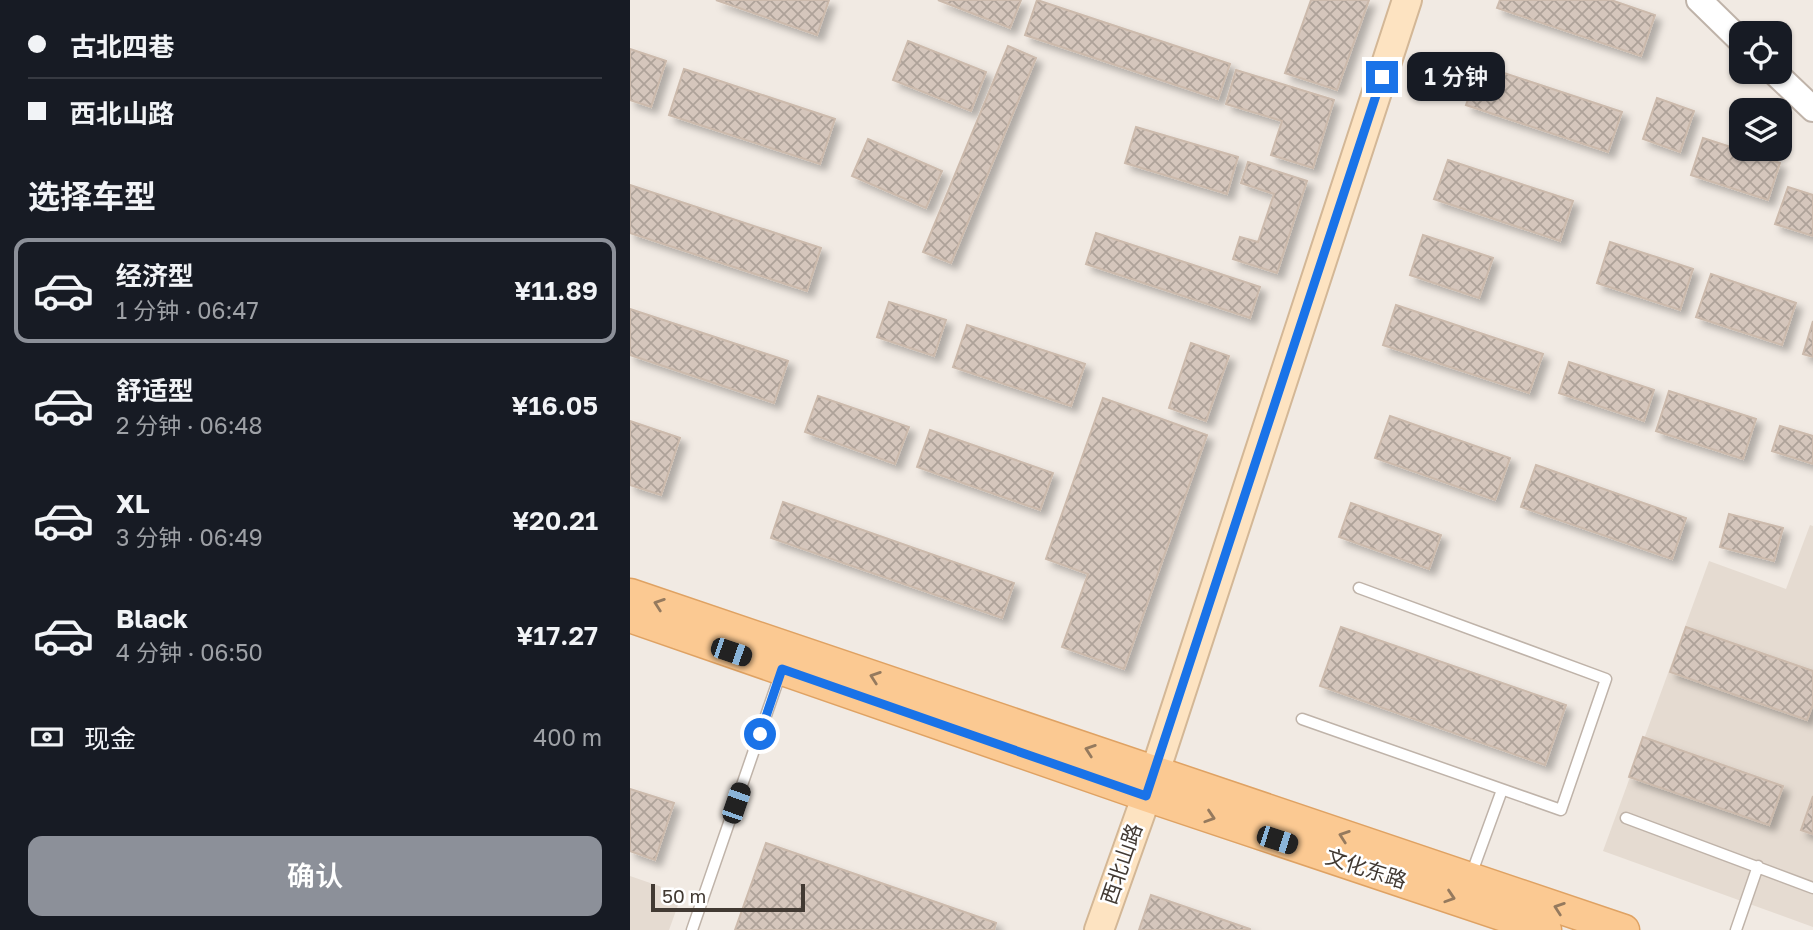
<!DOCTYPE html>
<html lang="zh">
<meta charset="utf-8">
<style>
body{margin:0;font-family:"Golos Text","Noto Sans SC",sans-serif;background:#242831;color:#f1f3f6;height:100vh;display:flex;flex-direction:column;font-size:26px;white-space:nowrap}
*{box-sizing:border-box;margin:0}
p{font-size:23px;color:#9ea1a6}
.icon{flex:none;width:38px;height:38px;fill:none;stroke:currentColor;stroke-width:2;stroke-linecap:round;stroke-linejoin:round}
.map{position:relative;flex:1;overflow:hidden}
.sheet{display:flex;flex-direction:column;background:#171b24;width:630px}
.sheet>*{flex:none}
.banner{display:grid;align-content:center;height:154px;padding:0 28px;background:#171b24}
.tools{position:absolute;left:1099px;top:21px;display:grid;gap:14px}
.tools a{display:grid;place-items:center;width:63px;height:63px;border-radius:14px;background:#171b24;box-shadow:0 2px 5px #0004;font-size:35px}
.scale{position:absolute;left:21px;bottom:18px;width:154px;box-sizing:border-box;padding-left:7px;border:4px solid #423a33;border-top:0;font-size:19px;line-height:24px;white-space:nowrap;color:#423a33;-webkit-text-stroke:5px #fff;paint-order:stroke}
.end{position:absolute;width:32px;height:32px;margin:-16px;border:9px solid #1a73e8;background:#fff;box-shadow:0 0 0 4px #fff}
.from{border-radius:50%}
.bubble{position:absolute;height:49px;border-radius:14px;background:#171b24;box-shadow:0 2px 5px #0004;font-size:23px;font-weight:600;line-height:49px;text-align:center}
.car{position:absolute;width:21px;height:42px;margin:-21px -10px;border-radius:9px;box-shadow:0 0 5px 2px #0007;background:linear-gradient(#222 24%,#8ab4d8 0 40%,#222 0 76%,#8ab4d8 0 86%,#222 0)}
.banner b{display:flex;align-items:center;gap:24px;height:66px;font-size:26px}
.banner b+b{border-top:2px solid #363941}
.banner i{width:18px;height:18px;background:#f1f3f6}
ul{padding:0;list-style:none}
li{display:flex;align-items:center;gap:21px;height:105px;margin:0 14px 10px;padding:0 14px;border:4px solid transparent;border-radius:14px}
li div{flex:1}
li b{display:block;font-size:26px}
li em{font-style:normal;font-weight:600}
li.current{border-color:#8c9099}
li>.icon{width:63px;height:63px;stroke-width:1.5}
h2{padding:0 28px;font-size:32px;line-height:84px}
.pay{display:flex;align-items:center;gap:18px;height:77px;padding:0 28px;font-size:26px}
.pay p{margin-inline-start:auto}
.primary-button{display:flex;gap:14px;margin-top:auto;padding:14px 28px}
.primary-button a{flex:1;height:80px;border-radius:14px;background:#8c9099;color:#fff;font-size:28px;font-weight:600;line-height:80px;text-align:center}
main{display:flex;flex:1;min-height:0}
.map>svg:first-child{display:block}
.residential{fill:#e5dbd1}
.building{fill:url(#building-cross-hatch);stroke:#ccbaac;stroke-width:2;filter:url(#shadow)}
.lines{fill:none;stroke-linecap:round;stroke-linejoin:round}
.service-casing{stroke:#bfb3a9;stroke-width:13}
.tertiary-casing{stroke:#bfb3a9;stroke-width:28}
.secondary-casing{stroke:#d3b796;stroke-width:32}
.primary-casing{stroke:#dfa263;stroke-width:33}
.service{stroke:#fff;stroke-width:10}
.tertiary{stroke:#fff;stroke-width:24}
.secondary{stroke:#fde3c1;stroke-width:28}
.primary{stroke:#fbc992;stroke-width:30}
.oneway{stroke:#957a5e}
.route{stroke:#1a73e8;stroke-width:9}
.labels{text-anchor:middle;stroke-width:5;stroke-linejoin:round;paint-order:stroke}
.street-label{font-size:21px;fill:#423a33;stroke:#fff}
</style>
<main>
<section class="sheet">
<div class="banner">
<b><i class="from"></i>古北四巷</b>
<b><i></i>西北山路</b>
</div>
<h2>选择车型</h2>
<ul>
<li class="current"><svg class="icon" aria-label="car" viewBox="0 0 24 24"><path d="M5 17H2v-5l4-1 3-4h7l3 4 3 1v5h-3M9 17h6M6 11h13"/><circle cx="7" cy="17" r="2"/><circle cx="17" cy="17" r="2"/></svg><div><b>经济型</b><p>1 分钟 · 06:47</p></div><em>¥11.89</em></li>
<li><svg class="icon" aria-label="car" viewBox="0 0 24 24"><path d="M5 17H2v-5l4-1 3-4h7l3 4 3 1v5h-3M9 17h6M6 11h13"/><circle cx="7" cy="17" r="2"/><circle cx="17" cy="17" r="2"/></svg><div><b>舒适型</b><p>2 分钟 · 06:48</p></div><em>¥16.05</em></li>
<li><svg class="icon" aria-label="car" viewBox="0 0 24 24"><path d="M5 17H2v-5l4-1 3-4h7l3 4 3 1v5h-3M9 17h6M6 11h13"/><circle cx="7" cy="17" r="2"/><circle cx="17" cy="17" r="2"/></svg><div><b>XL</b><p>3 分钟 · 06:49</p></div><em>¥20.21</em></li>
<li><svg class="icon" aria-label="car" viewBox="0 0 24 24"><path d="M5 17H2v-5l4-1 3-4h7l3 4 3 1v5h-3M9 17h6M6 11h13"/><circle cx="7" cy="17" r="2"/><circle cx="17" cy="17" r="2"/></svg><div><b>Black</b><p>4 分钟 · 06:50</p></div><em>¥17.27</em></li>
</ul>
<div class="pay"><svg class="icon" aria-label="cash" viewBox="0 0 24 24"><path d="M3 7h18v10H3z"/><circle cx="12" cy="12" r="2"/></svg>现金<p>400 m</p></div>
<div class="primary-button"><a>确认</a></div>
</section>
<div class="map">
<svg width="1183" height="930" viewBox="0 0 1183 930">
<defs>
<pattern id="building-cross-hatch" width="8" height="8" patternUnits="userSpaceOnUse" patternTransform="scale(1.75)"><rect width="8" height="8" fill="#d5c6bc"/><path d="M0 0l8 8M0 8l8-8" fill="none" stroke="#aea299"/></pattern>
<filter id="shadow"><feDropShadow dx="6" dy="6" stdDeviation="3.5" flood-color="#0004"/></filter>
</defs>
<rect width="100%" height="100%" fill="#f1eae3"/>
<path class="residential" d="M1180,525l3,1v401l-210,-76 106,-290 77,28z
M0,876l52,18 -13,36h-39z"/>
<path class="building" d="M86,0h113l-12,35z
M308,0h83l-11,28z
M407,0l193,64 -12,35 -193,-64z
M681,0h58l-32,90 -52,-17z
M870,0h111l44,15 -14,41 -144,-48z
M278,41l78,31 -15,39 -78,-31z
M378,46l28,12 -85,205 -28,-11z
M0,49l36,12 -15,46 -21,-7z
M850,65l142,47 -14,40 -142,-47z
M54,69l151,50 -15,45 -151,-49z
M606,70l98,30 -21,68 -42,-13 11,-34 -56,-17z
M1027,98l37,13 -14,41 -37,-13z
M506,127l102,30 -11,37 -102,-31z
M1073,138l77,25 -12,37 -77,-25z
M238,139l74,32 -16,37 -74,-32z
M818,160l125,41 -13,40 -126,-42z
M618,162l59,19 -30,92 -44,-14 7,-22 18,5 16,-48 -33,-11z
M0,185l191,63 -14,43 -177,-58z
M1158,187l25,8v41l-38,-12z
M466,233l164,54 -10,31 -164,-54z
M793,235l70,23 -14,40 -69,-23z
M980,242l83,27 -13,41 -83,-27z
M1081,274l85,29 -14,42 -86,-28z
M259,302l57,18 -12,36 -57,-19z
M766,305l147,49 -14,39 -146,-48z
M0,309l158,52 -14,42 -144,-48z
M1183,321v36l-10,-3z
M337,325l118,39 -14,42 -118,-39z
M561,343l38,13 -23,65 -37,-13z
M939,362l85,28 -10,31 -85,-28z
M1039,391l87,28 -13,40 -87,-28z
M188,396l91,31 -14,37 -90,-32z
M473,398l104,37 -83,234 -62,-22 26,-73 -42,-15z
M760,416l120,42 -15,42 -120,-42z
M0,421l50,17 -19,57 -31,-10z
M1150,426l33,10v28l-41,-13z
M300,430l123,43 -13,37 -123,-43z
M906,465l150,53 -14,41 -151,-52z
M153,502l231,81 -12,35 -231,-80z
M721,503l90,32 -12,34 -90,-32z
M1099,514l54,14 -9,33 -54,-14z
M711,627l225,78 -21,60 -225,-79z
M1056,627l127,44v33l-6,16 -137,-48z
M1013,737l140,49 -14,39 -140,-48z
M0,789l44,14 -19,57 -25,-9z
M1183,796v38l-12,-4z
M136,843l230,80 -2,7h-259z
M521,895l99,34v1h-111z"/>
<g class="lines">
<defs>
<path id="service" d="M672,719l259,91 45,-131 -247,-91
M996,818l187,70
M841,875l31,-85
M62,930l89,-258
M1106,930l22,-64"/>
<path id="tertiary" d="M1069,0l42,41
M1144,72l39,37"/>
<path id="secondary" d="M469,930l56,-158 252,-772"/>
<path id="primary" d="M0,594l994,336
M0,617l516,179 400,134"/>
</defs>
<use href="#service" class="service-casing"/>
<use href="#tertiary" class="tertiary-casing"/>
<use href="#secondary" class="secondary-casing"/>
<use href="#primary" class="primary-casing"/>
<use href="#service" class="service"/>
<use href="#tertiary" class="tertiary"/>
<use href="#secondary" class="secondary"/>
<use href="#primary" class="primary"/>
</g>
<defs><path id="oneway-chevron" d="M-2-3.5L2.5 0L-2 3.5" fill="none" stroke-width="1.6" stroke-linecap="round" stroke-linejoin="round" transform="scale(1.75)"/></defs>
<g class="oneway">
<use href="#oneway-chevron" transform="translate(29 604) rotate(-161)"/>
<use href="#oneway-chevron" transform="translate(245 677) rotate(-161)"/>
<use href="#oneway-chevron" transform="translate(460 750) rotate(-161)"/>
<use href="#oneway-chevron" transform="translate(580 817) rotate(18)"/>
<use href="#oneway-chevron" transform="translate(714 836) rotate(-161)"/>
<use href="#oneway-chevron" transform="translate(820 897) rotate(18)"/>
<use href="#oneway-chevron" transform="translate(929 908) rotate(-161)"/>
</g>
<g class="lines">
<path class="route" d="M130,734l22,-65 364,127 236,-719"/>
</g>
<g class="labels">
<g class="street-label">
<text transform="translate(492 864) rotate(-71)" y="7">西北山路</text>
<text transform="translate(736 869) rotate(18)" y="7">文化东路</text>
</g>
</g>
</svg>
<div class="tools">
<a><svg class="icon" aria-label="locate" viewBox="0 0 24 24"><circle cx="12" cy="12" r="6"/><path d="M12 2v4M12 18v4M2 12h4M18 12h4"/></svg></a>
<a><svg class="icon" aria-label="layers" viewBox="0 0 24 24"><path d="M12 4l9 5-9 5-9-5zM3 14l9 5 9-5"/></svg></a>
</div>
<div class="scale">50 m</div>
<i class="end from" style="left:130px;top:734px"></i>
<i class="end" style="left:752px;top:77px"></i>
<div class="bubble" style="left:777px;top:52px;width:98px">1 分钟</div>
<i class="car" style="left:101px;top:652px;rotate:109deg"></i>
<i class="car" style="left:106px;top:803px;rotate:19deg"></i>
<i class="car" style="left:647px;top:840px;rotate:108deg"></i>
</div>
</main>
